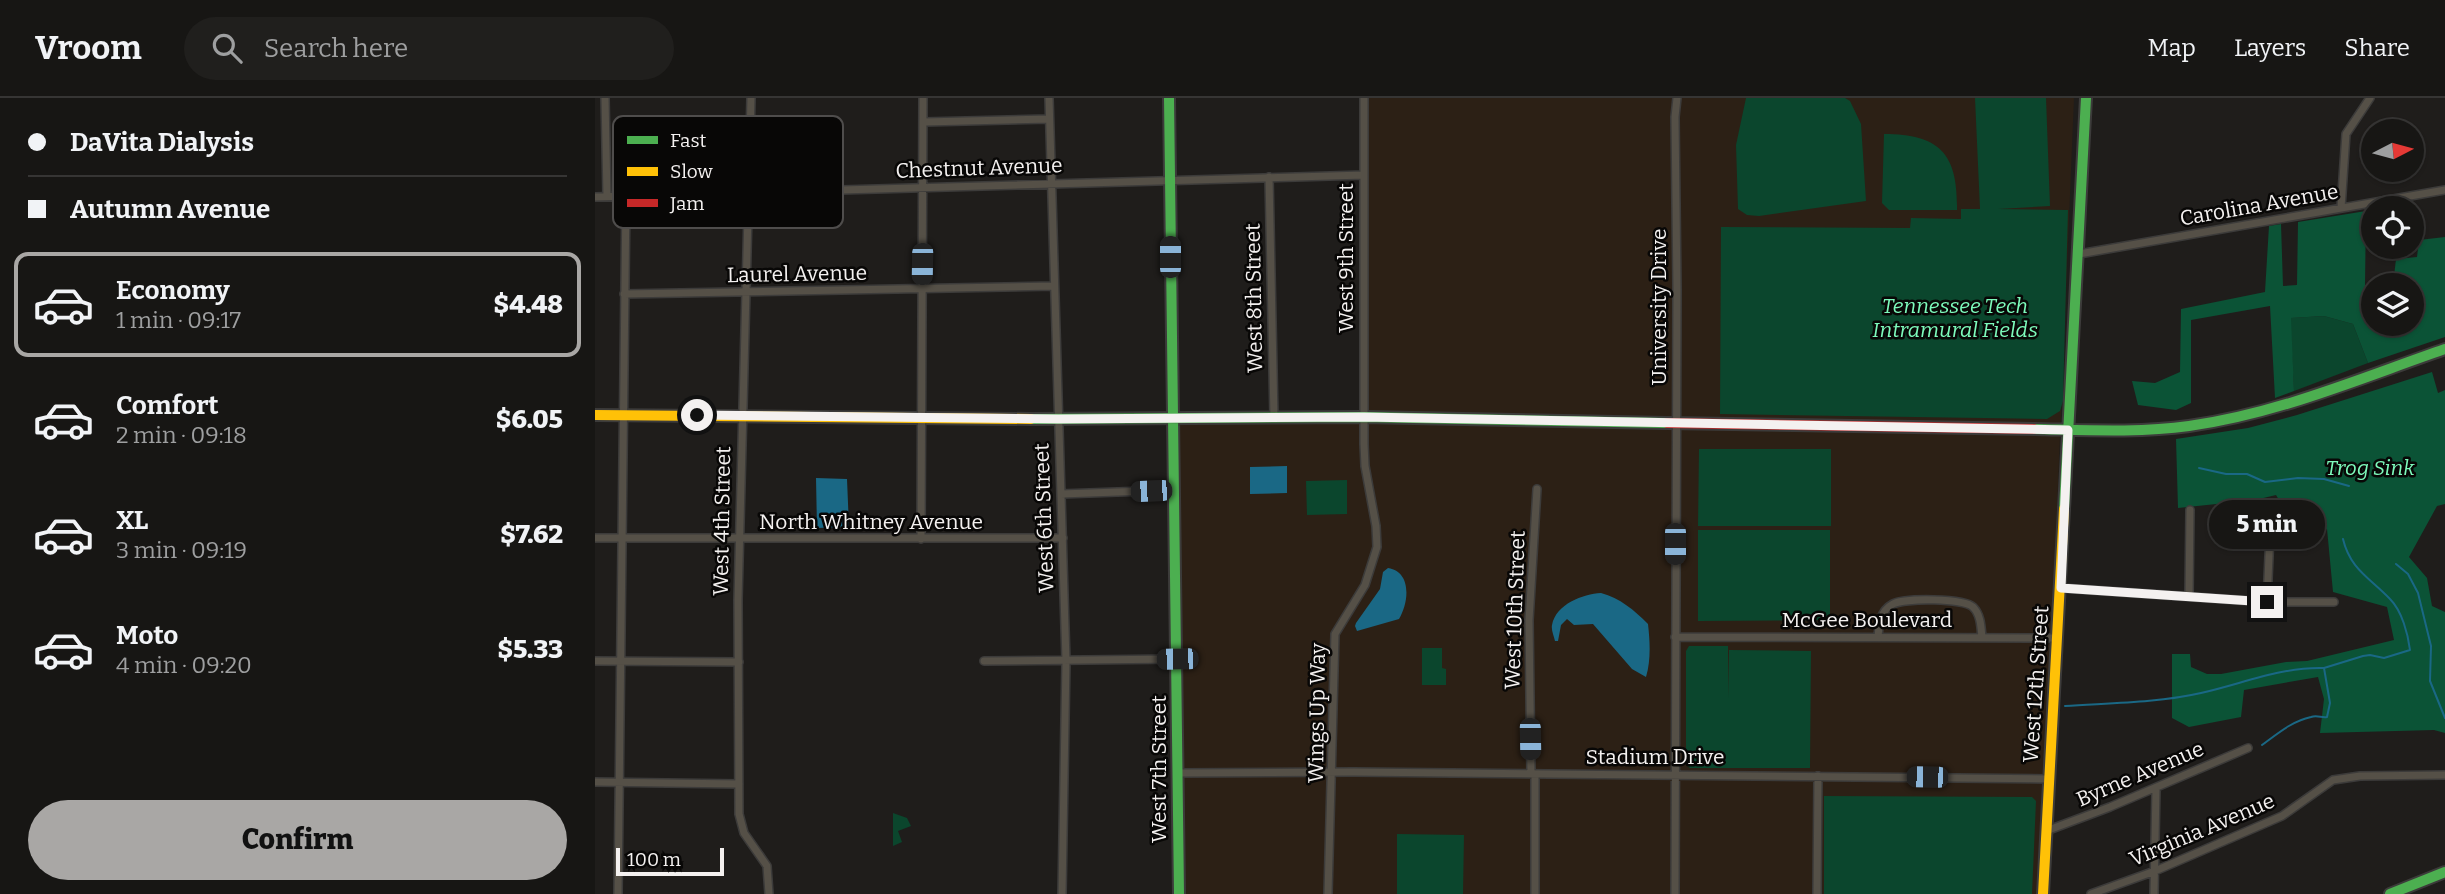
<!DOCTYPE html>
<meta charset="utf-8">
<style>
body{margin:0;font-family:Bitter,serif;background:#201f1d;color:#f1f3f6;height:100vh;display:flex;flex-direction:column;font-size:26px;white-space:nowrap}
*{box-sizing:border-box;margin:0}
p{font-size:23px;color:#9e9fa0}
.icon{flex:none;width:38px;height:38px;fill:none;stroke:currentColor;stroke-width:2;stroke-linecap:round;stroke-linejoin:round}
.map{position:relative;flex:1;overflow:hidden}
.details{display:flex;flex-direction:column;background:#171614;width:595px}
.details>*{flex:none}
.guide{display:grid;align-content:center;height:154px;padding:0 28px;background:#171614}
.needle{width:46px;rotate:84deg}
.fabs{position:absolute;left:1766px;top:21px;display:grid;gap:14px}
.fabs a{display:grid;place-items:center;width:63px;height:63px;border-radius:50%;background:#171614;box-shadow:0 2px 5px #0004,0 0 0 2px #363534;font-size:35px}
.scale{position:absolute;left:21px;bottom:18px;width:108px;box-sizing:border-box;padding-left:7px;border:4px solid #f4f1f0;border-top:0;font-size:19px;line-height:24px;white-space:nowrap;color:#f4f1f0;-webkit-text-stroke:5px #080706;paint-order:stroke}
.end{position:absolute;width:32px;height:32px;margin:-16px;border:9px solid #f4f1f0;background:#111;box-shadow:0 0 0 4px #111}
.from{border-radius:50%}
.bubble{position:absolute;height:49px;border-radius:24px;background:#171614;box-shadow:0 2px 5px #0004,0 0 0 2px #363534;font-size:23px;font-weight:800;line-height:49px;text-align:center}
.car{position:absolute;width:21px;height:42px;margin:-21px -10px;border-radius:9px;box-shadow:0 0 5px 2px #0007;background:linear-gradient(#222 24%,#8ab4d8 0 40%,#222 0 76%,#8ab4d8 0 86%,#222 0)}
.guide b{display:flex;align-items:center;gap:24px;height:66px;font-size:26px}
.guide b+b{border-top:2px solid #363534}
.guide i{width:18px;height:18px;background:#f1f3f6}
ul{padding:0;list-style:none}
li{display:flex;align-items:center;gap:21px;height:105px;margin:0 14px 10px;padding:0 14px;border:4px solid transparent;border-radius:14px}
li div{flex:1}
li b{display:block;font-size:26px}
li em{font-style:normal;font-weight:800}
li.current{border-color:#a9a7a5}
li>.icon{width:63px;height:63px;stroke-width:1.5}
.button{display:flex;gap:14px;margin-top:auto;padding:14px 28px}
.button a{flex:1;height:80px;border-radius:42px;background:#a9a7a5;color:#111;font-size:28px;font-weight:800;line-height:80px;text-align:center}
header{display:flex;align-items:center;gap:42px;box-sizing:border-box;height:98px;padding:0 35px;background:#171614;border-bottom:2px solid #363534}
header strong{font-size:33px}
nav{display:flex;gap:38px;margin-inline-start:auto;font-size:24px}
.search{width:490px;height:63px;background:#201f1d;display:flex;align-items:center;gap:18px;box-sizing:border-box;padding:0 24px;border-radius:38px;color:#9e9fa0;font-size:26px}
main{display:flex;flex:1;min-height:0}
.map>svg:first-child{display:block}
.education{fill:#2c2015}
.green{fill:#0b462d}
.forest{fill:#0b5336}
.water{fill:#1a6885}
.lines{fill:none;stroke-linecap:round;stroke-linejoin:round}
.stream{stroke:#1a6885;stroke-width:2}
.street-casing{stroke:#3c3b3a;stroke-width:10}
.fast-casing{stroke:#3c3b3a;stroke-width:14}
.slow-casing{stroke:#3c3b3a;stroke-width:14}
.jam-casing{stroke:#3c3b3a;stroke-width:14}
.street{stroke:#555047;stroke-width:7}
.fast{stroke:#4caf50;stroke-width:10}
.slow{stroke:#ffc107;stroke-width:10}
.jam{stroke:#c62828;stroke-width:10}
.route{stroke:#f4f1f0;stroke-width:9}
.labels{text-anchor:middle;stroke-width:5;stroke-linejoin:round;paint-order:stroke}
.street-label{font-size:21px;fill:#f4f1f0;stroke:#080706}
.park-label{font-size:21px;font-style:italic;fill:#7dfbbc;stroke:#080706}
.key{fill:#080706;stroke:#4f4d4c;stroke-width:2}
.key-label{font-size:19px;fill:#f4f1f0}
</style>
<header>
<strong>Vroom</strong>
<div class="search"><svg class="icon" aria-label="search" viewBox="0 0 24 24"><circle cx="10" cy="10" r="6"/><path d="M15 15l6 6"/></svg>Search here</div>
<nav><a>Map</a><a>Layers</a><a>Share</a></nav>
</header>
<main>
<section class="details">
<div class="guide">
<b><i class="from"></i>DaVita Dialysis</b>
<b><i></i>Autumn Avenue</b>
</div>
<ul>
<li class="current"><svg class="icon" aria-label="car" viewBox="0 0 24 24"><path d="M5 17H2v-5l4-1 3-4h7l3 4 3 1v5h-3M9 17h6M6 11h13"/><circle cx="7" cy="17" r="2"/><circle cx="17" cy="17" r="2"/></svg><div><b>Economy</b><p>1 min · 09:17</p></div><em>$4.48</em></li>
<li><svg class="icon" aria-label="car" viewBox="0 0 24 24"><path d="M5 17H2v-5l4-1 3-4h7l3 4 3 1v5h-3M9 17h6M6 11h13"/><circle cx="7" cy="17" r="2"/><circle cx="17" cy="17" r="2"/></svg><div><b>Comfort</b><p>2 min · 09:18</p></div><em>$6.05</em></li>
<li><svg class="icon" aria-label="car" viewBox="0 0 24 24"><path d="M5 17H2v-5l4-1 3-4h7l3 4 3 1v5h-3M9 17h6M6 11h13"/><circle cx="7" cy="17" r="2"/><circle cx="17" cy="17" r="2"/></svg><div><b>XL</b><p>3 min · 09:19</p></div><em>$7.62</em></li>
<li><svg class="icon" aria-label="car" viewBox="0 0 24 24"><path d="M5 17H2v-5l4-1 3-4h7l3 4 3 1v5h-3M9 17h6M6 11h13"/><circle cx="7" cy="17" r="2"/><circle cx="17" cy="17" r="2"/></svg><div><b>Moto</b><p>4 min · 09:20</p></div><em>$5.33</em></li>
</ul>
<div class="button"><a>Confirm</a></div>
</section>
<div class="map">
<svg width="1850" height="796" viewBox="0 0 1850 796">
<rect width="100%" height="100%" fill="#1f1d1b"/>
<path class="education" d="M773,0h706l-22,531 -16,265h-851l-7,-470 190,-1z"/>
<path class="green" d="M1151,0h99l5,3 11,23 5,77 -107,15 -12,-1 -9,-6 -2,-64z
M1380,0h71l4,108 -52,3 70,1 -5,191 -3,10 -13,8 -327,-5 1,-187 189,1 1,-10 50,1v-10h19z
M1289,36c57,0 74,21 73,76h-68l-7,-7z
M1729,218l29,8 15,39 -74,28 -4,-73z
M1104,351h132v77h-133z
M752,382v34l-40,1 -1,-34z
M1103,432h132v90l-132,1z
M1094,548h39v52l1,-48 82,1 -1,117h-120l-4,-3v-114z
M827,550h20v20l4,1v16h-24z
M1229,698l208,1 4,4 -4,93h-208z
M298,715l14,5 4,8 -13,5 4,11 -9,4z
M802,736l67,1 -1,59h-66z"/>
<path class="forest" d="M1771,113l-1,75 8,1v37h38v-39h-18l3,-26 21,-2 2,-17 26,-3v100l-77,26 -15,-39 -29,-8 -33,2 3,73 -19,7 -5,-92 -79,14v83l-15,7 -38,-5 -6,-24 23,2 25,-11 1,-63 84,-17 4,-66 12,-2 2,62 14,-1 1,-63z
M1837,274l6,21 7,-3v114l-8,2 -28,51 18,21 5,28 13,6v121l-11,-3 -114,3 4,-34 -6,-22 -74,13 -3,27 -52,10 -17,-9v-64h18l1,13 16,7h14l65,-12 21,-1 87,-21 -7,-33 -54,-15 -6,-63 -29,2 -22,-36 -21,5 -77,8 -2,-69 72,-11 49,-13z"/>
<path class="water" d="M692,368v27l-37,1v-27z
M221,380l31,1 2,48 -32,1z
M793,470c24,4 21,34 11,51l-42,12 -2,-5 1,-3 24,-34 3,-17z
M1006,495c19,5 33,17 47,31 2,18 3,36 -2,53l-14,-8 -39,-45 -19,1 -7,-6 -6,6 -3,16h-3c-1,-5 -4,-11 -3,-16 4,-21 31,-31 49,-32z"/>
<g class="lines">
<path class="stream" d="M1604,370l27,6h21l18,8 33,-4 26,1 25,7
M1801,466l12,10 10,19 13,53 -1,35 15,37
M1470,608c45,-3 92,-3 136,-13 41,-9 79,-26 122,-25
M1667,647c15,-11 30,-24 49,-28 6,-2 11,1 16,0l3,-14 -6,-35 39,-12 7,-1 14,3 26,-8c-2,-16 -8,-39 -20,-51 -20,-21 -40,-30 -47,-60"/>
<defs>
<path id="street" d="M10,0l2,98
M156,0l-13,502 1,214 5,19 23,33 2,28
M454,0l17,563 -4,233
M329,24l125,-3
M674,79l5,241
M0,99l769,-22
M1746,110l5,-74 24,-36
M1484,156l366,-64
M29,196l430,-8
M466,396l113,-4
M0,440h468
M326,441l2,-441
M1466,490l206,14h67
M1594,498l1,-86
M1672,504l4,-92
M1080,539l383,1
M1283,539c1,-13 2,-26 15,-33 11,-6 71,-6 80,3 8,8 8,20 9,31
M0,563l144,1
M389,563l193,-2
M583,675l176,-1 695,7
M936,676l-2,-154 8,-131
M940,680v116
M0,684l144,2
M1451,733l64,-24 138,-59
M23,796l8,-698
M733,796l7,-260 30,-49 12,-38 -1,-21 -11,-60 -1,-22v-346
M1080,796l2,-605 -2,-172 2,-19
M1222,796l1,-118
M1496,796l64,-23 127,-55 51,-36 27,-4 85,-1
M1559,796l2,-106"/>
<path id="fast" d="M574,0l10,796
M436,321l333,-2 303,6
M1439,331c51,1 104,4 155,-3 88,-12 172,-48 256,-77
M1469,411l22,-411
M1795,796l55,-22"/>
<path id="slow" d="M0,317l436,4
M1448,796l21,-385"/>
<path id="jam" d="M1072,325l367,6"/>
</defs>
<use href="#street" class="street-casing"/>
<use href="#fast" class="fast-casing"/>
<use href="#slow" class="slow-casing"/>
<use href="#jam" class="jam-casing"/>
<use href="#street" class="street"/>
<use href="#fast" class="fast"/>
<use href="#slow" class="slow"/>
<use href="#jam" class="jam"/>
</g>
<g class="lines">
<path class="route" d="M102,317l361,4 306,-2 704,13 -7,158 206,14"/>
</g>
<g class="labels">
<g class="street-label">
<text transform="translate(384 70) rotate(-2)" y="7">Chestnut Avenue</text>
<text transform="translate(1664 107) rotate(-10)" y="7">Carolina Avenue</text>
<text transform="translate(751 160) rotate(-90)" y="7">West 9th Street</text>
<text transform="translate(202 176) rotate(-1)" y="7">Laurel Avenue</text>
<text transform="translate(659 200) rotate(-91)" y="7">West 8th Street</text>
<text transform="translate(1064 209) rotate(-90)" y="7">University Drive</text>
<text transform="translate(449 420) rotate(-92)" y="7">West 6th Street</text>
<text transform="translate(127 423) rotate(-89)" y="7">West 4th Street</text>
<text x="276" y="431">North Whitney Avenue</text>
<text transform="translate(920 512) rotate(-88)" y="7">West 10th Street</text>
<text x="1272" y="529">McGee Boulevard</text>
<text transform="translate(1441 586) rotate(-86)" y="7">West 12th Street</text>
<text transform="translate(722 615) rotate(-89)" y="7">Wings Up Way</text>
<text x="1060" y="666">Stadium Drive</text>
<text transform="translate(564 671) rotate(-90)" y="7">West 7th Street</text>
<text transform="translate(1545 676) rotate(-23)" y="7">Byrne Avenue</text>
<text transform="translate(1607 732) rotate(-23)" y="7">Virginia Avenue</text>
</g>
<g class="park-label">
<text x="1360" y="215">Tennessee Tech<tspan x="1360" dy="24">Intramural Fields</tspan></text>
<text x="1775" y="377">Trog Sink</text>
</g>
</g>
<rect x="18" y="18" width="230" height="112" rx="10" class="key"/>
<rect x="32" y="38" width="31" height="8" fill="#4caf50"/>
<rect x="32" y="69" width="31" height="9" fill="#ffc107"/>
<rect x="32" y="101" width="31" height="8" fill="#c62828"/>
<g class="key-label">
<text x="75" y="49">Fast</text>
<text x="75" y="80">Slow</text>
<text x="75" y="112">Jam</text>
</g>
</svg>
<div class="fabs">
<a><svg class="needle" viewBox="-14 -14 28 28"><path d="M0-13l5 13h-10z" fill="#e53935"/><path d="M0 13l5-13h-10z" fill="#9e9fa0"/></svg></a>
<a><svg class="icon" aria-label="locate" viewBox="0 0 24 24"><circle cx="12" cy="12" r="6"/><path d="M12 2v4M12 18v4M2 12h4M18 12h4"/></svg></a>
<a><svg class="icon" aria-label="layers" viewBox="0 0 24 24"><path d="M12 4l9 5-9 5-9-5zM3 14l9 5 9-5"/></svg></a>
</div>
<div class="scale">100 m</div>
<i class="end from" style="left:102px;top:317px"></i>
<i class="end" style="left:1672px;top:504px"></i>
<div class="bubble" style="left:1614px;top:402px;width:116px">5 min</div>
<i class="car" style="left:575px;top:159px;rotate:0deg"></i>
<i class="car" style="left:327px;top:166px;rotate:181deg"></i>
<i class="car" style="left:556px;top:393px;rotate:268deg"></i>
<i class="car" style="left:1080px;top:446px;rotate:180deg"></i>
<i class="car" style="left:582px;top:561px;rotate:269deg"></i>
<i class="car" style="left:935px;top:641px;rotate:179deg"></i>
<i class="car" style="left:1332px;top:679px;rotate:271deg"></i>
</div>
</main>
